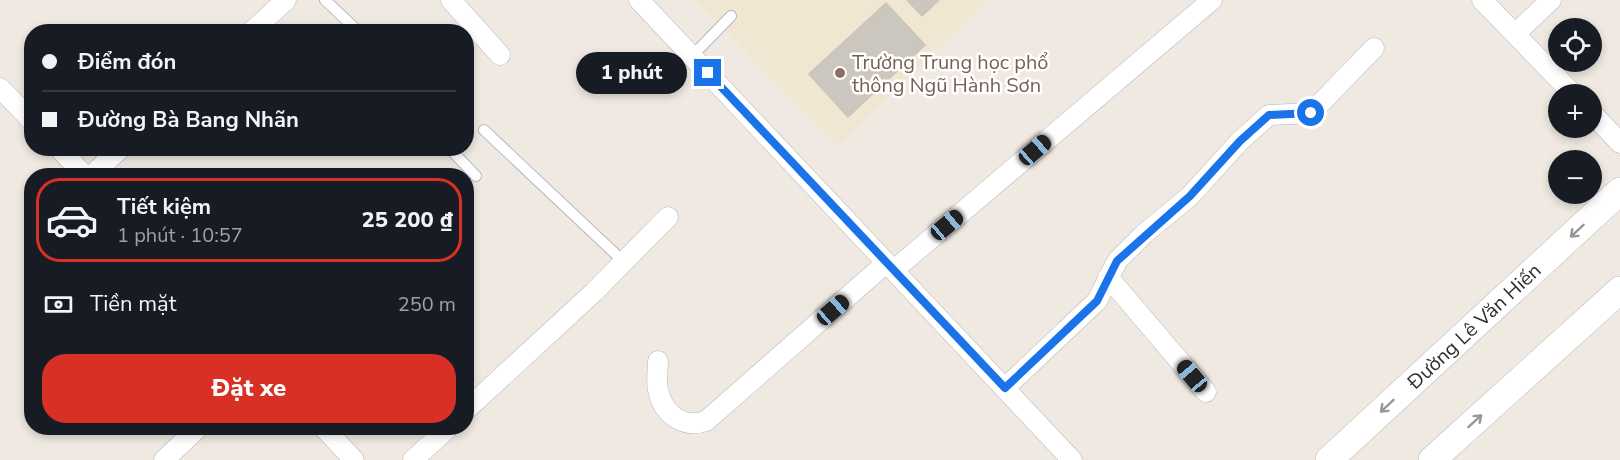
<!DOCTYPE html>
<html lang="vi">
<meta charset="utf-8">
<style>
body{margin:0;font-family:"Nunito Sans",sans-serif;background:#242831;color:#f1f3f6;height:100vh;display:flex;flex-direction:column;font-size:22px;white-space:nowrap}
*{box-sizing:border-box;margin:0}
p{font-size:20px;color:#9ea1a6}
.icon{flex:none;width:33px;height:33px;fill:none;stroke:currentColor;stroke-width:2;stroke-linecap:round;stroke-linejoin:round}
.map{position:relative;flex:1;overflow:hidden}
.side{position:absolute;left:24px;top:168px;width:450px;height:267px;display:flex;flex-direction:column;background:#171b24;border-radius:24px;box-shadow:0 3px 9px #0003}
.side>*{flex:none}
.guide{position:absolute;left:24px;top:24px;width:450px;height:132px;border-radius:24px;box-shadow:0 3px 9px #0003;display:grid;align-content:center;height:132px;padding:0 18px;background:#171b24}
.tools{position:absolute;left:1548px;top:18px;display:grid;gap:12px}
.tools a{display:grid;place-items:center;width:54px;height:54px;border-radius:50%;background:#171b24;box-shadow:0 3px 9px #0003;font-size:30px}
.end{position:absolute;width:27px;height:27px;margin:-14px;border:8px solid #1a73e8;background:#fff;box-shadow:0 0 0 3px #fff}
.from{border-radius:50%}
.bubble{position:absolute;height:42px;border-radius:21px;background:#171b24;box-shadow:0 3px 9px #0003;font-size:20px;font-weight:800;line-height:42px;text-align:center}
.car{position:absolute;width:18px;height:36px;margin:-18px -9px;border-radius:8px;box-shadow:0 0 4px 2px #0007;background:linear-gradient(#222 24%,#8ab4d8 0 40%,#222 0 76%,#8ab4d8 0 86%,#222 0)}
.guide b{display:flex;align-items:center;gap:21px;height:57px;font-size:22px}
.guide b+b{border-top:2px solid #363941}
.guide i{width:15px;height:15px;background:#f1f3f6}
ul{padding:10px 0 0;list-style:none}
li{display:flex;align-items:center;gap:18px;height:84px;margin:0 12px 9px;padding:0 6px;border:3px solid transparent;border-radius:24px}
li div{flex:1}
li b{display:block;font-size:22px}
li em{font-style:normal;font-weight:800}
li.current{border-color:#d93025}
li>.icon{width:54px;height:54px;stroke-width:1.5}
.pay{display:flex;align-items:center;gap:15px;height:66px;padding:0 18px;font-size:22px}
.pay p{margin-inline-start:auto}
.action{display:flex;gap:12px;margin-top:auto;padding:12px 18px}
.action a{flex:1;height:69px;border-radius:24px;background:#d93025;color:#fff;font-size:24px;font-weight:800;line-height:69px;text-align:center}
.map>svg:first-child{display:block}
.education{fill:#f0e6d1}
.building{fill:#cbc7bf;stroke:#cbc5ba;stroke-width:1.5}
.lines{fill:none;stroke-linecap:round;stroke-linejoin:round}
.lane-casing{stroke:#b4b7c1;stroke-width:12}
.street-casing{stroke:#b4b7c1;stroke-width:21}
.secondary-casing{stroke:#b4b7c1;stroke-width:28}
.lane{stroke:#fff;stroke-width:10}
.street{stroke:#fff;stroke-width:20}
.secondary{stroke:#fff;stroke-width:27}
.oneway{stroke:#969696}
.route{stroke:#1a73e8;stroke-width:8}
.education-dot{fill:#8d6e63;stroke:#fff;stroke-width:2}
.labels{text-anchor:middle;stroke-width:5;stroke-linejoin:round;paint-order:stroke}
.education-label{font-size:20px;fill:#785e54;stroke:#fff;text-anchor:start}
.street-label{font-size:20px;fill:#2e2e2e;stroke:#fff}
</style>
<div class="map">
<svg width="1620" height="460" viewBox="0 0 1620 460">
<rect width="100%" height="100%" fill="#efe9e1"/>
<path class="education" d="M695,0h294l-152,146z"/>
<path class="building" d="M907,0h32l-17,16z
M886,3l39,42 -77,72 -39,-43z"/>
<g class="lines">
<defs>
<path id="lane" d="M325,0l34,32
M692,56l39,-40
M484,130l140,132
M449,148l27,28"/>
<path id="street" d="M451,0l49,55
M639,0l433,460
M1482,0l91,94
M251,32l35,-32
M1515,34l36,-34
M0,88l32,33
M1592,113l28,30
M59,148l26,28
M91,176l30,-28
M894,270l318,-270
M1108,277l98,115
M658,361c0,9 -2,20 0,29 5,24 25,39 48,31l180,-158
M1005,388l92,-87 20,-40 27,-27 46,-38 50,-55 29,-26 42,-2 63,-65
M466,410l128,-118 74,-75
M324,428l30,32
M164,460l34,-32
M413,460l35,-32"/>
<path id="secondary" d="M1329,460l291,-269
M1432,460l188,-170"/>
</defs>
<use href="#lane" class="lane-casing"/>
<use href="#street" class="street-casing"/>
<use href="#secondary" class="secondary-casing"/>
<use href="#lane" class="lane"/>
<use href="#street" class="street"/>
<use href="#secondary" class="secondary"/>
</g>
<defs><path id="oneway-shaft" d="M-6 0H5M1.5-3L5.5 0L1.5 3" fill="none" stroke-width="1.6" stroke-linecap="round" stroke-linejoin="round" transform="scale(1.5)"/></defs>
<g class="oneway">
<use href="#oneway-shaft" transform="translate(1577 231) rotate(137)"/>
<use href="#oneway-shaft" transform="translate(1387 406) rotate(137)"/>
<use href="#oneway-shaft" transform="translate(1475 421) rotate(-42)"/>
</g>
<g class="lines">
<path class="route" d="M708,73l297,315 92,-87 20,-40 73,-65 50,-55 29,-26 42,-2"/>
</g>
<circle class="education-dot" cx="840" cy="73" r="6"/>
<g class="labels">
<g class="education-label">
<text x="852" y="69">Trường Trung học phổ<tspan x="852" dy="23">thông Ngũ Hành Sơn</tspan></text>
</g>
<g class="street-label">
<text transform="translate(1474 326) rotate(-43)" y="7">Đường Lê Văn Hiến</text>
</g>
</g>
</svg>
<div class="tools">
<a><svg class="icon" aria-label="locate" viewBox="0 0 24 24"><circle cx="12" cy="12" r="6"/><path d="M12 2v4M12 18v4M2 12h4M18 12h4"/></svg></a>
<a>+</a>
<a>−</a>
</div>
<i class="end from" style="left:1311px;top:113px"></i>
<i class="end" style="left:708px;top:73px"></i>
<div class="bubble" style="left:576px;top:52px;width:111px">1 phút</div>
<i class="car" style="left:1035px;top:150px;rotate:49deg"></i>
<i class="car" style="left:947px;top:225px;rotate:50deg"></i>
<i class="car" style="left:833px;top:310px;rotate:49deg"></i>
<i class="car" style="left:1192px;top:376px;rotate:320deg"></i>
<div class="guide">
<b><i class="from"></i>Điểm đón</b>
<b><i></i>Đường Bà Bang Nhãn</b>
</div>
<section class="side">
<ul>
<li class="current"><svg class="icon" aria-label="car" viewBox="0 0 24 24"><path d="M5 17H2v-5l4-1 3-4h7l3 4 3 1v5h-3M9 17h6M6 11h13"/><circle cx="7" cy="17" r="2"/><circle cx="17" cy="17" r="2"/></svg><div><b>Tiết kiệm</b><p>1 phút · 10:57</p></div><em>25 200 ₫</em></li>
</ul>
<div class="pay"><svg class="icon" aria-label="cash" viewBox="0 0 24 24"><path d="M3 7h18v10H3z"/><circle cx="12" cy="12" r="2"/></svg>Tiền mặt<p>250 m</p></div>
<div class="action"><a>Đặt xe</a></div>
</section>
</div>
